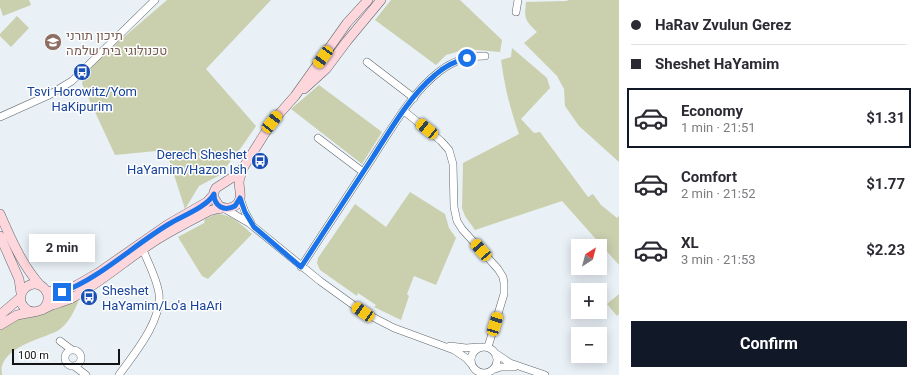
<!DOCTYPE html>
<meta charset="utf-8">
<style>
body{margin:0;font-family:Roboto,Heebo,sans-serif;background:#f2f2f3;color:#2b2b33;height:100vh;display:flex;flex-direction:column;font-size:15px;white-space:nowrap}
*{box-sizing:border-box;margin:0}
p{font-size:13px;color:#7c7c81}
.icon{flex:none;width:22px;height:22px;fill:none;stroke:currentColor;stroke-width:2;stroke-linecap:round;stroke-linejoin:round}
.map{position:relative;flex:1;overflow:hidden}
.sheet{display:flex;flex-direction:column;background:#fff;width:300px}
.sheet>*{flex:none}
.banner{display:grid;align-content:center;height:88px;padding:0 12px;background:#fff}
.needle{width:26px;rotate:36deg}
.buttons{position:absolute;left:571px;top:239px;display:grid;gap:8px}
.buttons a{display:grid;place-items:center;width:36px;height:36px;border-radius:0px;background:#fff;box-shadow:0 2px 10px #0003;font-size:20px}
.scale{position:absolute;left:12px;bottom:10px;width:108px;box-sizing:border-box;padding-left:4px;border:2px solid #111315;border-top:0;font-size:11px;line-height:14px;white-space:nowrap;color:#111315;-webkit-text-stroke:3px #fff;paint-order:stroke}
.end{position:absolute;width:18px;height:18px;margin:-9px;border:5px solid #1a73e8;background:#fff;box-shadow:0 0 0 2px #fff}
.from{border-radius:50%}
.bubble{position:absolute;height:28px;border-radius:0px;background:#fff;box-shadow:0 2px 10px #0003;font-size:13px;font-weight:700;line-height:28px;text-align:center}
.car{position:absolute;width:12px;height:24px;margin:-12px -6px;border-radius:5px;box-shadow:0 0 3px 1px #0007;background:linear-gradient(#f5c518 24%,#345 0 40%,#f5c518 0 76%,#345 0 86%,#f5c518 0)}
.banner b{display:flex;align-items:center;gap:14px;height:38px;font-size:15px}
.banner b+b{border-top:1px solid #e1e1e2}
.banner i{width:10px;height:10px;background:#2b2b33}
ul{padding:0;list-style:none}
li{display:flex;align-items:center;gap:12px;height:60px;margin:0 8px 6px;padding:0 4px;border:2px solid transparent;border-radius:0px}
li div{flex:1}
li b{display:block;font-size:15px}
li em{font-style:normal;font-weight:700}
li.selected{border-color:#111827}
li>.icon{width:36px;height:36px;stroke-width:1.5}
.action{display:flex;gap:8px;margin-top:auto;padding:8px 12px}
.action a{flex:1;height:46px;border-radius:0px;background:#111827;color:#fff;font-size:16px;font-weight:700;line-height:46px;text-align:center}
main{display:flex;flex:1;min-height:0}
.map>svg:first-child{display:block}
.green{fill:#cad0ae}
.lines{fill:none;stroke-linecap:round;stroke-linejoin:round}
.street-casing{stroke:#61686c;stroke-width:8}
.secondary-casing{stroke:#61686c;stroke-width:10}
.street{stroke:#fff;stroke-width:7}
.secondary{stroke:#fed7dd;stroke-width:9}
.route{stroke:#1a73e8;stroke-width:5}
.labels{text-anchor:middle;stroke-width:3;stroke-linejoin:round;paint-order:stroke}
.education-label{font-size:13px;fill:#785e54;stroke:#fff;text-anchor:start}
.transit-label{font-size:13px;fill:#164399;stroke:#fff}
</style>
<main>
<div class="map">
<svg width="619" height="375" viewBox="0 0 619 375">
<rect width="100%" height="100%" fill="#e9f0f6"/>
<path class="green" d="M0,0h29l2,5 -28,11 -3,-9z
M167,0h104l-65,69 50,57 -13,19 -23,30 -21,11 -14,23 -19,-59 -51,5 -33,-71 1,-10 6,-7z
M391,0h69l42,40 -2,12 -33,-3 -21,6 -10,10 -61,-45z
M569,0h50v162l-40,-36 -14,-20 -1,-17 -7,-13 -33,-33 13,-11c-12,-12 -13,-13 -11,-30l40,-1z
M17,16l12,12 -18,19 -11,-11v-2z
M512,48l35,30 3,10 -29,31 13,14 6,-1 48,65 5,-3 8,11 16,13 2,-2v49l-57,-64 -87,29 -10,-14 -3,-8 1,-45 56,-29c-9,-26 -14,-46 -18,-74l10,-3z
M319,85l63,47 -20,32 -71,-55z
M410,192l35,22 4,14 7,10 -20,47 -22,-9 -7,18 2,2 -8,24 -27,-13 2,-2 -18,-12 -1,3 -37,-26 -3,-7 1,-5 37,-54 31,23z
M216,214c14,-1 26,11 36,20l-44,45 -6,-3 -24,-39 26,-14 1,-4z
M619,294v20l-2,2 -10,-12z
M79,299c-3,10 -11,25 -20,31 -16,9 -51,15 -57,36 -1,2 0,6 0,9h-2v-47l16,-10z"/>
<g class="lines">
<defs>
<path id="street" d="M516,12l2,-12
M367,62l47,36
M404,111l37,30 8,9 4,14 1,43 3,14 5,8 36,40 5,8 1,6v11l-16,53
M0,117l49,-22 23,-14 83,-81
M318,138l45,34
M240,198l5,14 6,11
M225,209l24,14 71,58 43,31 31,16 60,22 12,8 6,7
M301,267c24,-37 48,-73 72,-110 19,-29 39,-65 67,-86 13,-10 29,-15 45,-15
M60,341l12,9
M450,346l16,2 13,-1
M471 360a13 13 0 1 1 26 0a13 13 0 1 1-26 0Z
M65 358a8 8 0 1 1 16 0a8 8 0 1 1-16 0Z
M495,353l15,10 35,12
M74,366l12,9
M492,370l9,-3h13
M119,375c15,-21 43,-54 40,-81 -2,-16 -12,-33 -18,-49"/>
<path id="secondary" d="M304,89l22,-20 21,-28 34,-41
M244,166c-2,5 -4,10 -5,16 0,5 2,11 1,16 -2,10 -13,12 -21,8l-5,-8v-6l2,-4 17,-11 10,-9 29,-46 23,-26 52,-73 21,-23
M0,214c11,25 22,51 40,71
M0,236l19,43 2,14
M46,291l16,1 15,-7 21,-12 69,-48 40,-23 7,-8
M42,310c16,-14 -3,-35 -17,-22 -2,2 -4,5 -4,8 -1,4 0,8 3,11 8,10 19,2 28,-2 6,-2 14,-4 20,-7 30,-16 57,-41 86,-59 16,-10 34,-19 51,-28l7,-2 7,-1
M0,315l20,-17
M0,325l17,-10 16,-3"/>
</defs>
<use href="#street" class="street-casing"/>
<use href="#secondary" class="secondary-casing"/>
<use href="#street" class="street"/>
<use href="#secondary" class="secondary"/>
</g>
<g class="lines">
<path class="route" d="M62,292c37,-13 73,-48 107,-68 13,-8 38,-17 45,-30 0,12 10,18 21,12l5,-8 5,14 9,15 47,40c24,-37 48,-73 72,-110 18,-28 36,-60 62,-82 10,-9 20,-14 32,-17"/>
</g>
<defs>
<symbol id="school-disc" viewBox="-11 -11 22 22"><circle r="9.5" fill="#8d6e63" stroke="#fff"/><path d="M0-5L7-2L0 1L-7-2ZM-4 1L0 2.5L4 1V4Q0 6-4 4Z" fill="#fff"/></symbol>
<symbol id="bus-disc" viewBox="-11 -11 22 22"><circle r="9.5" fill="#1a4fb4" stroke="#fff"/><path d="M-5-6H5V4H4V6H2V4H-2V6H-4V4H-5ZM-3.5-4V0h7V-4ZM-3.5 1.2v1.5H-2V1.2ZM2 1.2v1.5H3.5V1.2Z" fill="#fff"/></symbol>
</defs>
<g fill-rule="evenodd">
<use href="#school-disc" x="43" y="32" width="20" height="20"/>
<use href="#bus-disc" x="72" y="62" width="20" height="20"/>
<use href="#bus-disc" x="250" y="151" width="20" height="20"/>
<use href="#bus-disc" x="79" y="287" width="20" height="20"/>
</g>
<g class="labels">
<g class="education-label">
<text x="66" y="40">תיכון תורני<tspan x="66" dy="15">טכנולוגי בית שלמה</tspan></text>
</g>
<g class="transit-label">
<text x="82" y="96">Tsvi Horowitz/Yom<tspan x="82" dy="15">HaKipurim</tspan></text>
<text x="247" y="159" text-anchor="end">Derech Sheshet<tspan x="247" dy="15">HaYamim/Hazon Ish</tspan></text>
<text x="102" y="295" text-anchor="start">Sheshet<tspan x="102" dy="15">HaYamim/Lo'a HaAri</tspan></text>
</g>
</g>
</svg>
<div class="buttons">
<a><svg class="needle" viewBox="-14 -14 28 28"><path d="M0-13l5 13h-10z" fill="#e53935"/><path d="M0 13l5-13h-10z" fill="#7c7c81"/></svg></a>
<a>+</a>
<a>−</a>
</div>
<div class="scale">100 m</div>
<i class="end from" style="left:467px;top:58px"></i>
<i class="end" style="left:62px;top:292px"></i>
<div class="bubble" style="left:29px;top:234px;width:66px">2 min</div>
<i class="car" style="left:323px;top:57px;rotate:216deg"></i>
<i class="car" style="left:272px;top:122px;rotate:38deg"></i>
<i class="car" style="left:427px;top:129px;rotate:309deg"></i>
<i class="car" style="left:481px;top:250px;rotate:319deg"></i>
<i class="car" style="left:363px;top:312px;rotate:304deg"></i>
<i class="car" style="left:495px;top:324px;rotate:17deg"></i>
</div>
<section class="sheet">
<div class="banner">
<b><i class="from"></i>HaRav Zvulun Gerez</b>
<b><i></i>Sheshet HaYamim</b>
</div>
<ul>
<li class="selected"><svg class="icon" aria-label="car" viewBox="0 0 24 24"><path d="M5 17H2v-5l4-1 3-4h7l3 4 3 1v5h-3M9 17h6M6 11h13"/><circle cx="7" cy="17" r="2"/><circle cx="17" cy="17" r="2"/></svg><div><b>Economy</b><p>1 min · 21:51</p></div><em>$1.31</em></li>
<li><svg class="icon" aria-label="car" viewBox="0 0 24 24"><path d="M5 17H2v-5l4-1 3-4h7l3 4 3 1v5h-3M9 17h6M6 11h13"/><circle cx="7" cy="17" r="2"/><circle cx="17" cy="17" r="2"/></svg><div><b>Comfort</b><p>2 min · 21:52</p></div><em>$1.77</em></li>
<li><svg class="icon" aria-label="car" viewBox="0 0 24 24"><path d="M5 17H2v-5l4-1 3-4h7l3 4 3 1v5h-3M9 17h6M6 11h13"/><circle cx="7" cy="17" r="2"/><circle cx="17" cy="17" r="2"/></svg><div><b>XL</b><p>3 min · 21:53</p></div><em>$2.23</em></li>
</ul>
<div class="action"><a>Confirm</a></div>
</section>
</main>
